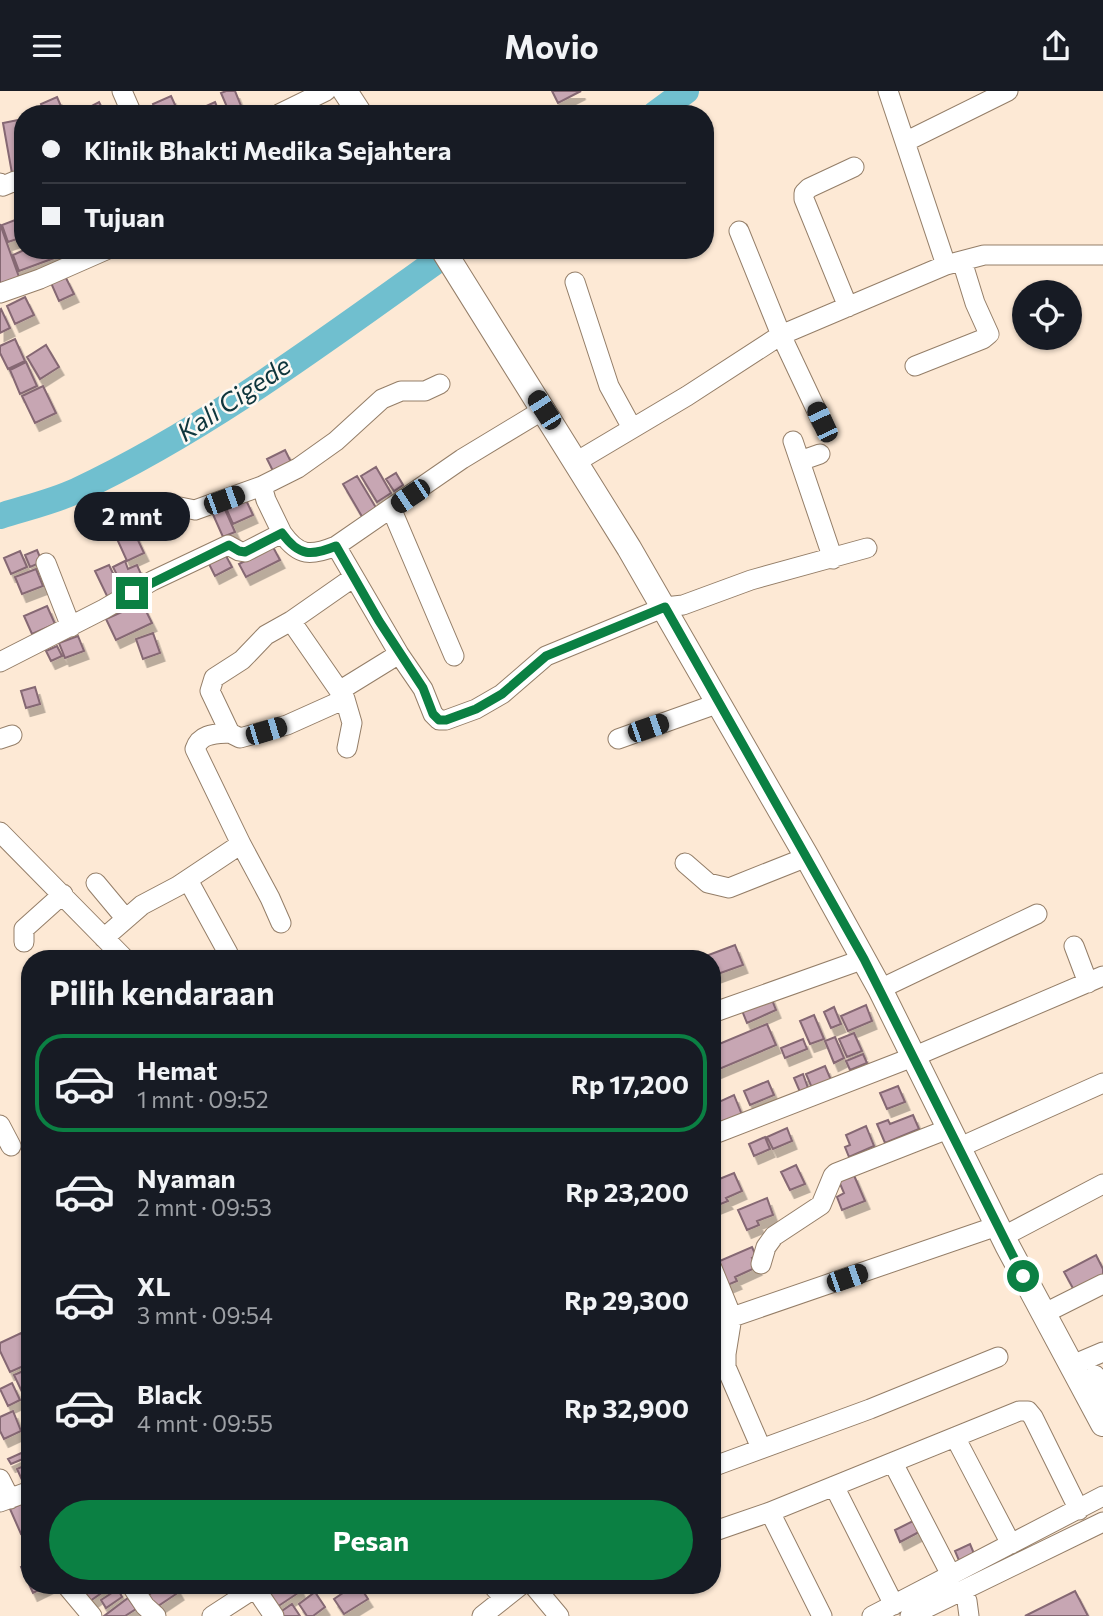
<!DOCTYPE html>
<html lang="id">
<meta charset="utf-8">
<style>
body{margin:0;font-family:Commissioner,sans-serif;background:#242831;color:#f1f3f6;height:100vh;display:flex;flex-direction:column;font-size:26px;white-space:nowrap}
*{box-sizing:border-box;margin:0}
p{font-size:23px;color:#9ea1a6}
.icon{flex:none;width:38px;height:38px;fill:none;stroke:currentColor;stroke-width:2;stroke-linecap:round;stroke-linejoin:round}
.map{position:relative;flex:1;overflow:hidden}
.side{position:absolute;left:21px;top:859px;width:700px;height:644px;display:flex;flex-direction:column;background:#171b24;border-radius:28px;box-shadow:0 2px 5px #0004}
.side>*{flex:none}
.banner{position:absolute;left:14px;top:14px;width:700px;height:154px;border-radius:28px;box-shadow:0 2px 5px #0004;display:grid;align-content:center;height:154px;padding:0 28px;background:#171b24}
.controls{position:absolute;left:1012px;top:189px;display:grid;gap:14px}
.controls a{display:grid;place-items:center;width:70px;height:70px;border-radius:50%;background:#171b24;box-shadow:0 2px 5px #0004;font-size:35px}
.end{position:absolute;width:32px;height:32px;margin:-16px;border:9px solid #0b8043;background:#fff;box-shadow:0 0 0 4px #fff}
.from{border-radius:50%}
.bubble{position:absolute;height:49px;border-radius:24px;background:#171b24;box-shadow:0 2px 5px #0004;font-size:23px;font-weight:700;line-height:49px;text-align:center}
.car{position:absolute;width:21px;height:42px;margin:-21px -10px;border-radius:9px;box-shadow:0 0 5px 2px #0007;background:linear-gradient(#222 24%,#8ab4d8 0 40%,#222 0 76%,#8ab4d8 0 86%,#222 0)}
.banner b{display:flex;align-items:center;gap:24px;height:66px;font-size:26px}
.banner b+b{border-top:2px solid #363941}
.banner i{width:18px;height:18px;background:#f1f3f6}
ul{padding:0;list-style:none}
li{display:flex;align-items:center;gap:21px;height:98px;margin:0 14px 10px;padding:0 14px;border:4px solid transparent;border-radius:28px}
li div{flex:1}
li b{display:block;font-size:26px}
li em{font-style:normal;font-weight:700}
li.selected{border-color:#0b8043}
li>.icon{width:63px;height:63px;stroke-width:1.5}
h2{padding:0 28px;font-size:32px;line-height:84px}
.primary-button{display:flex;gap:14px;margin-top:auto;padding:14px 28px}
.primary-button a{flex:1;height:80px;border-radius:42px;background:#0b8043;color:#fff;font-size:28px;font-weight:700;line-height:80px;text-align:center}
header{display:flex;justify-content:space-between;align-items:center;height:91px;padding:0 28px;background:#171b24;font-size:32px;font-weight:700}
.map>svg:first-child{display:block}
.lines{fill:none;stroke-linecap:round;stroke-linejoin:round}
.river{stroke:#70bfcf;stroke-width:26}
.building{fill:#c7a6b3;stroke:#856773;stroke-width:2;filter:url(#shadow)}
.minor-casing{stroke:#947e68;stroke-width:21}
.major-casing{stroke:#947e68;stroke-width:26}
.minor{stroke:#fff;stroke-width:19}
.major{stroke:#fff;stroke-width:24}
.route{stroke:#0b8043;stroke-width:9}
.labels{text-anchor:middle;stroke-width:5;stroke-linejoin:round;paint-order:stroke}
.water-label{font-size:26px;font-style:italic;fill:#0f363d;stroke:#fef9f4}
</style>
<header><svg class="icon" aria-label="menu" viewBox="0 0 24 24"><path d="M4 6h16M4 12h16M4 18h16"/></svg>Movio<svg class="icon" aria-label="share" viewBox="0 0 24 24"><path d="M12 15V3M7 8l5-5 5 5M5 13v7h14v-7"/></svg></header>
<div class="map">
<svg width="1103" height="1525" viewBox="0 0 1103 1525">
<defs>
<filter id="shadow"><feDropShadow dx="4.5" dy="8" stdDeviation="0" flood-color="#0004"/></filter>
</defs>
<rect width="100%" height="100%" fill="#fde9d5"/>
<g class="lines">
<path class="river" d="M655,23l31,-23
M0,425c25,-8 52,-14 76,-25 134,-63 255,-155 376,-241"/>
</g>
<path class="building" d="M226,0h9l9,22 -14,1 -9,-21z
M552,0h29l-23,12z
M171,5l5,11 -19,7 -4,-10z
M57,6l6,14 -7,3h-11l-4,-10z
M99,11l6,12h-21l-2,-3z
M215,11l5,12h-27v-2z
M23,28v59l-10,1 -10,-56z
M23,126v20l-15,5 -6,-17z
M0,133l19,53 -19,7z
M24,159h40l1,4 -46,17 -6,-16z
M65,185l9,18 -15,7 -8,-18z
M25,206l9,18 -19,9 -8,-18z
M1,218l9,19 -10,5v-23z
M15,248l10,22 -17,8 -8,-16v-7z
M46,254l13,22 -19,12 -13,-22z
M26,271l11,24 -17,8 -10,-24z
M43,295l13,27 -21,10 -13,-27z
M285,359l8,16 -18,9 -8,-16z
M376,376l15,26 -14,9 -16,-26z
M396,382l7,12 -9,6 -8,-12z
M357,385l21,35 -14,9 -21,-36z
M246,409l7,15 -20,9 -7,-16z
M223,414l12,27 -12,5 -12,-27z
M130,432l14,30 -17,8 -14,-31z
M273,456l7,13 -34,17 -7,-13z
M37,459l5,12 -12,5 -5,-12z
M20,460l7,16 -16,7 -7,-16z
M225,463l7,13 -17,9 -7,-14z
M125,470l3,8 9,-4 8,18 -19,10 -13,-26z
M109,474l13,27 -14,6 -13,-27z
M36,478l7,17 -21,8 -7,-17z
M142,512l10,20 -36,17 -10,-21z
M47,515l8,18 -23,10 -8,-18z
M153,542l7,20 -17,6 -7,-20z
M78,545l6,15 -19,7 -6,-15z
M57,555l5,10 -11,5 -5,-10z
M35,596l5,17 -14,4 -5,-17z
M735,854l8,20 -31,11v-17h-14z
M770,904l6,15 -29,13 -6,-15z
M866,914l6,16 -24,10 -7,-15z
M834,916l7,17 -10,4 -7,-16z
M814,924l10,24 -14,5 -10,-23z
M767,933l9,21 -64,27v-25z
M854,942l8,18 -15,6 -8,-18z
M835,946l9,21 -10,5 -9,-22z
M803,948l4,10 -22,9 -4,-10z
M863,963l4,9 -17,7 -4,-9z
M825,975l6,14 -19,8 -6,-14z
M803,983l5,14 -8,4 -6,-14z
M768,990l6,14 -24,10 -6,-14z
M898,995l7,16 -18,7 -7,-16z
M734,1004l8,20 -28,12 -2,-22z
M913,1024l6,14 -34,14 -8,-19 11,-4 2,4z
M866,1035l8,20 -25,11 -4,-10 5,-2 -4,-10z
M787,1037l5,13 -19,8 -6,-12z
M765,1046l5,12 -16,7 -5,-12z
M796,1074l9,19 -15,6 -9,-18z
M734,1082l8,18 -16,7 2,3 -15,6 -1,-25z
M853,1082l12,28 -23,9 -5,-13 7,-4 -6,-14z
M767,1107l6,17 -16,6 2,4 -12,5 -9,-20z
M752,1156l4,9 -4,2 5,9 -22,10 2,4 -12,5 -10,-23z
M1096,1164l7,14v8l-28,15 -11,-20z
M21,1242l9,19v11l-20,9 -10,-21v-8z
M30,1277v23l-7,3 -9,-19z
M12,1292l8,17 -12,6 -8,-17z
M13,1320l8,20 -17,8 -4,-8v-14z
M30,1358v7l-19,8 -3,-5z
M30,1372v15l-7,4 -6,-13z
M30,1409v30l-9,4 -11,-25z
M913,1430l6,11 -19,10 -5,-12z
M970,1453l5,12 -15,7 -5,-12z
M30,1471v23l17,1 -14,7 -12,-26z
M91,1494h22l-23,16 -7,-11z
M163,1494h12l4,7 -24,16 -8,-12z
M271,1494h27l3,6 -24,16 -12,-17z
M355,1494h4l9,14 -24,15 -10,-15z
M118,1498l4,8 -16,11 -5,-8z
M1075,1500l13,25h-63z
M315,1501l10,15 -12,9h-6l-8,-12z
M128,1507l8,11 -11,7h-21z
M292,1513l8,12h-19l-2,-3z"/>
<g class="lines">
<defs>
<path id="minor" d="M122,0l10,23
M888,0l58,174
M279,23l47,-23
M905,51l103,-51
M0,92l3,3 12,-5 8,4
M739,140l42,104 41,87
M575,191l34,104 23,42
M0,202l40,-14 66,-29
M848,216l-44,-108v-6l5,-5 45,-21
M915,275l68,-27 6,-5 -14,-31 -13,-42
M793,350l40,118
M800,370l20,-7
M576,371l111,-66 94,-61 165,-70 38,-10h119
M165,413l30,6 67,-24
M391,417l63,148
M282,442l-16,-33 -4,-14 36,-18 38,-27 46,-42 19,-8h24l15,-7
M336,455l63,108 24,35 10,25 6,6h7l30,-11 26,-15 44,-38 119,-49 18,-2 68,-25 116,-32
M46,472l25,64
M291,530l54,78 7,24 -5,25
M0,571l104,-53 48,-28 76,-36 11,6 6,1 37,-19c17,24 29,23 54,13l126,-87 81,-49
M339,600l60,-37
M345,608l-58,26 -47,13 -10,-5 -20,-42 4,-13 28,-18 24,-25 25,-14 63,-44
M230,642c-14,1 -30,0 -35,16l46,95
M0,648l12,-4
M618,648l101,-36
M0,741l125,127
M685,772l23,20 21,5 78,-31
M188,789l40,73 -3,6
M96,792l30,36
M104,847l38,-33 36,-19 63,-42 29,54 11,25
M24,851v-13l39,-35
M1074,855l14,37
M880,898l157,-75
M712,922l152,-54
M0,1034l11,21
M712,1044l201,-78 190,-81
M958,1057l145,-65
M1002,1146l101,-53
M761,1173l5,-17 8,-11 47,-31 12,-29 3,-3 112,-44
M712,1177l20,49 -6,37v13l35,81
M1043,1223l60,-30
M712,1233l285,-98
M1070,1275l33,-14
M1095,1284l8,15
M955,1346l56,107
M893,1372l58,112
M712,1376l158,-58 128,-52
M0,1388l10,20
M834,1395l60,119
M0,1411l30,-11
M712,1441l58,-20
M66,1494l26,31
M131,1494l14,21 11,10
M253,1494l21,31
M492,1494l12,13
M533,1494l26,31
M961,1500l6,10 2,15
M212,1525l43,-28
M482,1525l39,-31
M822,1525l-52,-104 249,-101h9l5,6 46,93
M872,1525l231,-120
M910,1525l193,-94"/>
<path id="major" d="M345,0l15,23
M443,159l186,298 178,309 73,132 127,256 96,179"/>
</defs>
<use href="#minor" class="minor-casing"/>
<use href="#major" class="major-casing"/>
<use href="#minor" class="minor"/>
<use href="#major" class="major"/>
</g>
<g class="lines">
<path class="route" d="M132,502l97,-48 10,6 6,1 37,-19c17,24 30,23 54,13l43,75 44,67 10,26 6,6h7l30,-11 26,-15 44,-38 119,-49 199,352 159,317"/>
</g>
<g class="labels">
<g class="water-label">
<text transform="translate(234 308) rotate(-34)" y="9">Kali Cigede</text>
</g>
</g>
</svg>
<div class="controls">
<a><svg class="icon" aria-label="locate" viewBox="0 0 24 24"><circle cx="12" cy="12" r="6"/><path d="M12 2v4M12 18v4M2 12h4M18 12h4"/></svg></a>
</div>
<i class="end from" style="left:1023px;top:1185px"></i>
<i class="end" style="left:132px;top:502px"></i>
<div class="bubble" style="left:74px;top:401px;width:116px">2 mnt</div>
<i class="car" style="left:544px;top:319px;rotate:327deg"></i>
<i class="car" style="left:822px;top:331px;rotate:335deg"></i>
<i class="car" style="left:410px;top:405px;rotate:236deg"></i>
<i class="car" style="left:224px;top:409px;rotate:70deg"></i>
<i class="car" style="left:648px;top:637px;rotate:71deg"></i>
<i class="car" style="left:266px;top:640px;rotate:73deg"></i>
<i class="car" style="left:847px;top:1187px;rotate:71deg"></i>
<div class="banner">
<b><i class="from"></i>Klinik Bhakti Medika Sejahtera</b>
<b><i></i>Tujuan</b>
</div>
<section class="side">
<h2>Pilih kendaraan</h2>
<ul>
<li class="selected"><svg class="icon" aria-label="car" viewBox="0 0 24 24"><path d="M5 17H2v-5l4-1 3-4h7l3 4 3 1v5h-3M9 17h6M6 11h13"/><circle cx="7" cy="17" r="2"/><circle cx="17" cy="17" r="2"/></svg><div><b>Hemat</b><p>1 mnt · 09:52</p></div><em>Rp 17,200</em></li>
<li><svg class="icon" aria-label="car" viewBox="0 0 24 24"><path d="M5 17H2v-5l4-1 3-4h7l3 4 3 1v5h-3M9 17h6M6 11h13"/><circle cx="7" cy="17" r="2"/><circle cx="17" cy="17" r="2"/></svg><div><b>Nyaman</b><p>2 mnt · 09:53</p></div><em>Rp 23,200</em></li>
<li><svg class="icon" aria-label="car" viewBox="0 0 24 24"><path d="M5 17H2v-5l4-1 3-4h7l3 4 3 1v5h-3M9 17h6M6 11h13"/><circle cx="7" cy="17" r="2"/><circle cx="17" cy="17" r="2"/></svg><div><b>XL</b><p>3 mnt · 09:54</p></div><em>Rp 29,300</em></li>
<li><svg class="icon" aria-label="car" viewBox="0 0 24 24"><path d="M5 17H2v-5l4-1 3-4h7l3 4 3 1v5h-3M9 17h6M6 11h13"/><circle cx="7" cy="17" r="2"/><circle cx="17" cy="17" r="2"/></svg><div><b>Black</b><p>4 mnt · 09:55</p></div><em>Rp 32,900</em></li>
</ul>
<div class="primary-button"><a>Pesan</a></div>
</section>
</div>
